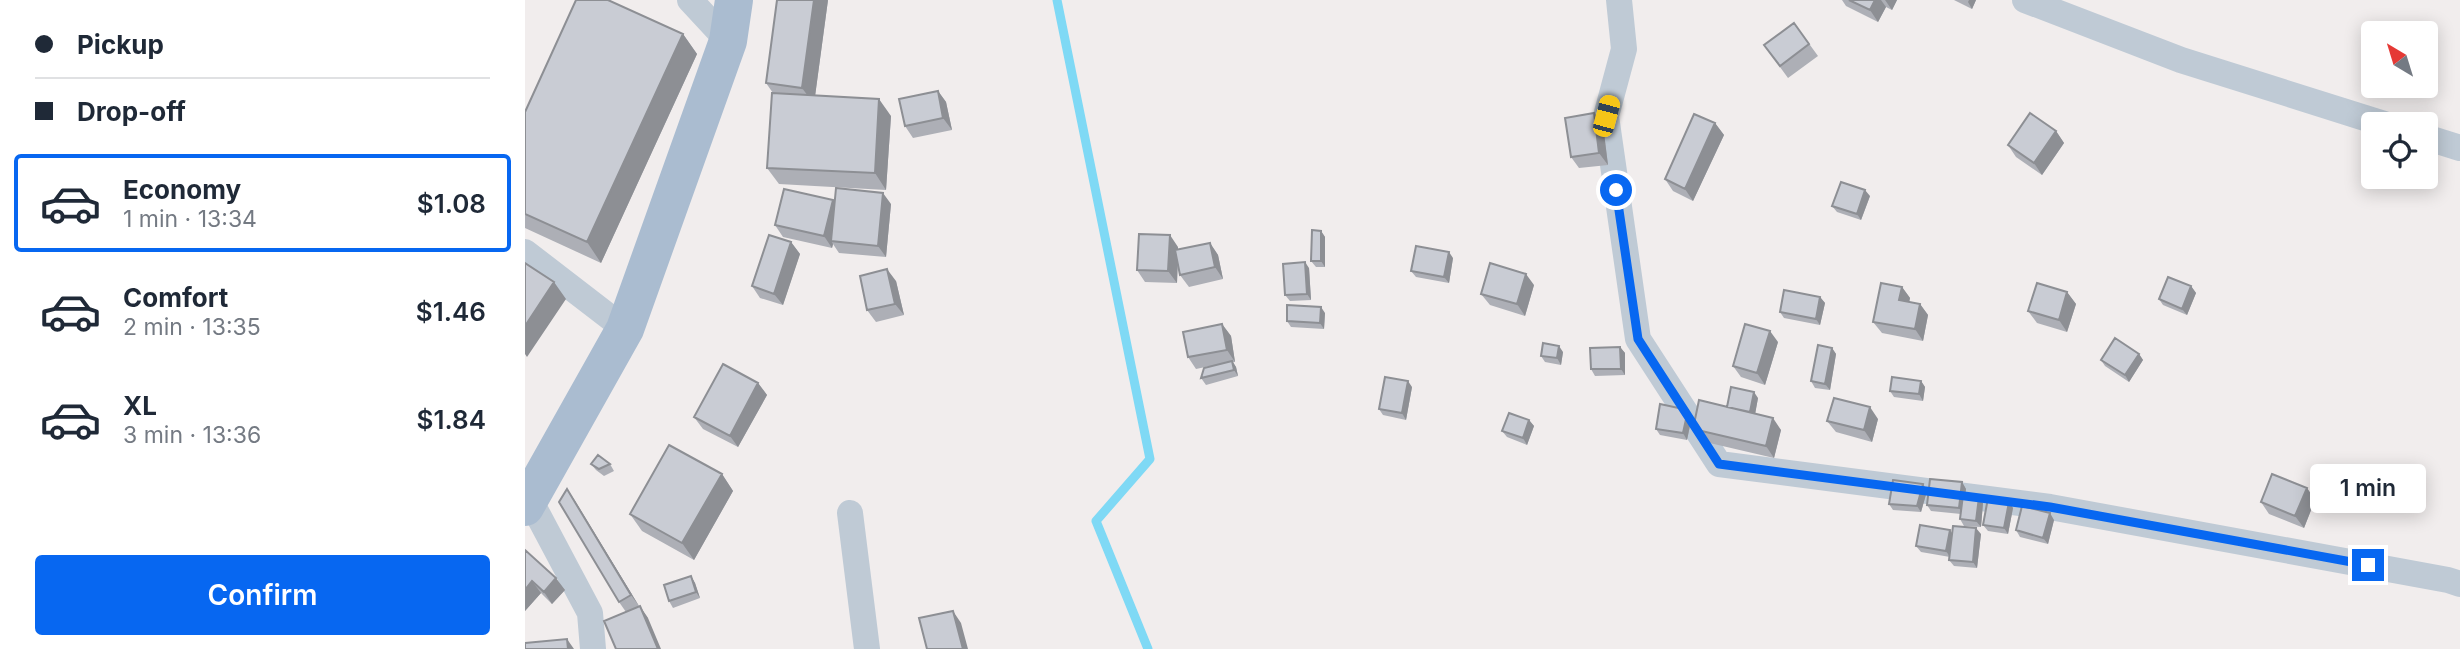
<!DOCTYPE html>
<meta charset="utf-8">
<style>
body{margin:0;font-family:Inter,sans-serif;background:#f6f6f7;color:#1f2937;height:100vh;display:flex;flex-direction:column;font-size:26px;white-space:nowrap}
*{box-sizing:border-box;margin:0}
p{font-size:23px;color:#747a83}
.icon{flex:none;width:38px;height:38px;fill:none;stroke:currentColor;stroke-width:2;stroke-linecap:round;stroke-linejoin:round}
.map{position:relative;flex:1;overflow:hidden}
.sheet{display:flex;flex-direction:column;background:#fff;width:525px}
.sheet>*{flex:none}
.top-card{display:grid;align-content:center;height:154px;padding:0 35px;background:#fff}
.needle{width:46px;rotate:322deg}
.controls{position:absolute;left:1836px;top:21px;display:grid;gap:14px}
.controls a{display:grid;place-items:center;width:77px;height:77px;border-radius:7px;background:#fff;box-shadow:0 4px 18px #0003;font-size:35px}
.end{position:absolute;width:32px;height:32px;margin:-16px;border:9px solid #0767f1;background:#fff;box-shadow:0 0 0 4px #fff}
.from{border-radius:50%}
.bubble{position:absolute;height:49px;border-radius:7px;background:#fff;box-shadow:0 4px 18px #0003;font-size:23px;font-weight:600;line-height:49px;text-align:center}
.car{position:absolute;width:21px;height:42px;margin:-21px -10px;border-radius:9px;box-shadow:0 0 5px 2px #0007;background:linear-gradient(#f5c518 24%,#345 0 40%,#f5c518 0 76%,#345 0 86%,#f5c518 0)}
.top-card b{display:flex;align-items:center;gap:24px;height:66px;font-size:26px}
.top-card b+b{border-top:2px solid #e0e1e3}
.top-card i{width:18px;height:18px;background:#1f2937}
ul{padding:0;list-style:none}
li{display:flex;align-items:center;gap:21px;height:98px;margin:0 14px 10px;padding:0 21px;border:4px solid transparent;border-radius:7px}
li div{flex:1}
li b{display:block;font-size:26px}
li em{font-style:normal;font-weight:600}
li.current{border-color:#0767f1}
li>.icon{width:63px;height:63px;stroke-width:1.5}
.action{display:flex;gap:14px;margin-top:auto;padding:14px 35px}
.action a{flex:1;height:80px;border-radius:7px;background:#0767f1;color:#fff;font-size:28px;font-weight:600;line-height:80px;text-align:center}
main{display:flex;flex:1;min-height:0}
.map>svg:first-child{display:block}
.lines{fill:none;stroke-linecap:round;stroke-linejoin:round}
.stream{stroke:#7fd9f5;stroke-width:9}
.street{stroke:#bfcad5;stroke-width:26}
.primary{stroke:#aabcd0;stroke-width:38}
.wall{fill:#adafb6}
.shaded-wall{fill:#8d8f94}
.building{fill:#c9ccd4;stroke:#8d8f94;stroke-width:2}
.route{stroke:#0767f1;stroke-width:9}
</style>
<main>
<section class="sheet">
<div class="top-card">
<b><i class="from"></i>Pickup</b>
<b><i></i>Drop-off</b>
</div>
<ul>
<li class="current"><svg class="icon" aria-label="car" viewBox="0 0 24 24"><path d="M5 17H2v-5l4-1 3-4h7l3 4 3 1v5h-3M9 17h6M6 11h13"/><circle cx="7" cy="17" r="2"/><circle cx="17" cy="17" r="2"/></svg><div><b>Economy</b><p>1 min · 13:34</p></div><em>$1.08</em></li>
<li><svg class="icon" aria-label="car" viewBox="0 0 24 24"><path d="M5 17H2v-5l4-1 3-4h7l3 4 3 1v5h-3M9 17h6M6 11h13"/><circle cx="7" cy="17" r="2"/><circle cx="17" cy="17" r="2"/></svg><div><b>Comfort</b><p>2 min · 13:35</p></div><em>$1.46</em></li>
<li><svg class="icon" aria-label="car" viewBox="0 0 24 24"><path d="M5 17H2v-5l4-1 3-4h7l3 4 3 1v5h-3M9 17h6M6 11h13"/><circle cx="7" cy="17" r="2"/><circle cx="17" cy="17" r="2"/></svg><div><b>XL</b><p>3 min · 13:36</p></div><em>$1.84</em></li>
</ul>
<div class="action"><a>Confirm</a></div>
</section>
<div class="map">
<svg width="1935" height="649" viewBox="0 0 1935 649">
<rect width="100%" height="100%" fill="#f1eded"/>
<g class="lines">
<path class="stream" d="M532,0l93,459 -54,62 52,128"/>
<path class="street" d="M165,0l38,41
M1094,0l5,49 -18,67 32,223 81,125 331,43 398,73 12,4
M1500,0l156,60 203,64
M1900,137l35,11
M0,252l100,77
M5,500l60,113 3,36
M325,513l17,136"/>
<path class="primary" d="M0,507l100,-178 103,-288 6,-41"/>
</g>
<path class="wall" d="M303,0l-13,96 76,20 -5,74 -107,-6 -12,-16 6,-75 -7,-10z
M1317,0h55l-5,10 -6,-3 -8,15 -32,-16z
M1429,0h22l-4,9z
M1269,23l24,33 -30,22 -24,-33z
M158,34l14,20 -96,209 -76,-35v-116z
M413,91l8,11 6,28 -39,8 -8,-12z
M1190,123l9,12 -31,66 -20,-10 -8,-12z
M1078,125l5,40 -29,3 -8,-11z
M1531,131l8,12 -22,32 -26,-18 -8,-12z
M1345,196l-9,24 -24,-8 -5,-6z
M308,200l2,3 56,1 -5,53 -47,-4 -6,-9 -1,4 -49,-11 -8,-12z
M796,231l4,6v30h-9l-5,-6z
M266,242l9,12 -17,51 -23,-7 -8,-12z
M685,243l8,12 5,24 -34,8 -9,-12 -2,-13 -1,21 -32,-1 -8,-12 41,-23v3z
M928,258l-4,25 -33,-6 -5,-6z
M784,268l2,32 -21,1 -5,-6z
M371,281l8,34 -28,7 -9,-12z
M1009,285l-9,31 -35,-11 -9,-11z
M1666,286l5,7 -9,22 -24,-10 -4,-6z
M1377,287l8,11 -1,4 11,2 8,11 -5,26 -41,-8 -9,-11z
M1542,292l9,12 -9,28 -30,-9 -9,-12z
M1295,297l5,6 -5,22 -36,-7 -4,-6z
M800,313l-1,16 -33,-2 -4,-6z
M697,324l9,12 4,26h-2l3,5 2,9 -32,9 -5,-7 9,-12 -14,3 -8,-12z
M1253,342l-13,43 -24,-8 -8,-11z
M1095,347l5,6v22l-30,1 -4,-7z
M1307,348l4,6 -6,36 -15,-2 -4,-7z
M1038,352l-2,13 -16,-3 -4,-6z
M1614,354l4,6 -14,22 -24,-16 -4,-6z
M1396,381l4,6 -2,14 -29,-4 -4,-6z
M233,383l9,12 -29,52 -35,-18 -9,-12z
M887,387l-6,33 -23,-5 -4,-6z
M1233,398l-3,16 26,16 -7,28 -73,-17 -8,-12 34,-22z
M1167,416l-5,24 -27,-5 -4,-6z
M1353,419l-6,23 -36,-10 -9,-11z
M1004,420l5,6 -7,19 -20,-8 -5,-6z
M66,464h19l4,7 -10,5 -8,-6z
M197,474l11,17 -39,69 -52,-29 -12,-17z
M1437,482l4,7 -1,6 18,8 -2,24 -17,-1 -4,-7 1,-5 -30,-3 -4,-6z
M1398,484l4,7 -6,21 -28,-2 -4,-6z
M1782,488l8,12 -11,28 -35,-14 -8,-12z
M42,489l8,12 64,105 9,12 -22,-6 -7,-10z
M1484,502l4,6 -5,26 -20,-3 -5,-6z
M1529,520l-6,24 -28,-7 -4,-7z
M1427,534h29l-4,34 -23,-2 -5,-6 1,-3 -29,-5 -5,-6z
M0,550l40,40 -13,14 -11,-11 -16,18z
M166,576l4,7 5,15 -27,10 -4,-7z"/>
<path class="shaded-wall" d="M289,0h14l-14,104 -12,-16z
M1350,0h6l5,7 -8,15 -8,-12z
M1360,0h12l-5,10z
M1444,0h7l-4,9 -4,-7z
M158,34l14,20 -96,209 -14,-21z
M413,91l8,11 6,28 -9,-12z
M354,99l12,17 -5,74 -11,-17z
M1069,113l9,12 5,40 -9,-12z
M1190,123l9,12 -31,66 -8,-12z
M1531,131l8,12 -22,32 -8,-12z
M1340,190l5,6 -9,24 -4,-6z
M358,193l8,11 -5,53 -8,-11z
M308,200l8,12 -10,29 2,3 -1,4 -8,-12z
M796,231l4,6v30l-4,-6z
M645,235l8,12 -1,36 -9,-12z
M266,242l9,12 -17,51 -9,-11z
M685,243l8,12 5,24 -8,-12z
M924,252l4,6 -4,25 -5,-6z
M780,262l4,6 2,32 -4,-6z
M362,269l9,12 8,34 -9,-11z
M1001,274l8,11 -9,31 -8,-12z
M29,282l12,17 -39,58 -2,-3v-28z
M1666,286l5,7 -9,22 -5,-6z
M1377,287l8,11 -3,14 -8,-12z
M1542,292l9,12 -9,28 -8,-12z
M1295,297l5,6 -5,22 -4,-6z
M1395,304l8,11 -5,26 -8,-12z
M796,307l4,6 -1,16 -4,-6z
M697,324l9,12 4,26 -8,-12z
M1245,331l8,11 -13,43 -8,-12z
M1034,346l4,6 -2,13 -4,-7z
M1095,347l5,6v22l-4,-6z
M1307,348l4,6 -6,36 -5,-6z
M1614,354l4,6 -14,22 -4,-7z
M707,361l4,6 2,9 -4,-6z
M883,381l4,6 -6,33 -4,-7z
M1396,381l4,6 -2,14 -4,-7z
M233,383l9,12 -29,52 -8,-11z
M1229,392l4,6 -4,22 -5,-6z
M1345,407l8,12 -6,23 -8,-12z
M1163,410l4,6 -5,24 -4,-7z
M1248,418l8,12 -7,28 -8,-12z
M1004,420l5,6 -7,19 -4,-7z
M197,474l11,17 -39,69 -12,-17z
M1437,482l4,7 -3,25 -4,-6z
M1398,484l4,7 -6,21 -4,-6z
M1782,488l8,12 -11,28 -9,-12z
M42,489l8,12 64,105 -8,-11z
M1454,497l4,6 -2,24 -5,-6z
M1484,502l4,6 -5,26 -4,-6z
M1525,513l4,7 -6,24 -5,-6z
M1451,528l5,6 -4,34 -4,-6z
M1425,530l4,6 -4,21 -4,-6z
M166,576l4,7 5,15 -4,-6z
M31,578l9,12 -13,14 -8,-12z
M7,581l9,12 -16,18v-21z
M115,606l8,12 13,31h-3z
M428,611l8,12 7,26h-5z
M42,639l7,10h-6z"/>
<path class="building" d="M51,0h32l75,34 -96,208 -62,-28v-102z
M252,0h37l-12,88 -36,-5z
M1324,0h26l-5,10z
M1269,23l15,21 -29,22 -16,-21z
M413,91l5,27 -38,8 -6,-27z
M247,93l107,6 -4,74 -108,-5z
M1069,113l5,40 -28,4 -6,-39z
M1505,113l26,18 -22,32 -26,-18z
M1169,114l21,9 -30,66 -20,-10z
M1316,182l24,8 -8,24 -25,-8z
M311,188l47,5 -5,53 -47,-5z
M259,189l49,11 -9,36 -49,-11z
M787,230l9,1v30h-10z
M614,234l31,1 -2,36 -31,-1z
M244,235l22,7 -17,52 -22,-8z
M685,243l5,24 -35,8 -5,-25z
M891,246l33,6 -5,25 -33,-6z
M780,262l2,32 -22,1 -2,-31z
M0,263l29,19 -29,44z
M965,263l36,11 -9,30 -36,-10z
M362,269l8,35 -28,6 -7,-34z
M1643,277l23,9 -9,23 -23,-10z
M1356,283l21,4 -3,13 21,4 -5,25 -42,-7z
M1512,283l30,9 -8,28 -31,-9z
M1259,290l36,7 -4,22 -36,-7z
M762,305l34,2 -1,16 -33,-2z
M697,324l5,26 -39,7 -5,-25z
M1220,324l25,7 -13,42 -24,-7z
M1590,338l24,16 -14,21 -24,-15z
M1018,343l16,3 -2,12 -16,-2z
M1293,345l14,3 -7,36 -14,-3z
M1095,347l1,22h-30l-1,-21z
M707,361l2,9 -33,8 3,-10z
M198,364l35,19 -28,53 -36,-19z
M860,377l23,4 -6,32 -23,-4z
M1367,377l29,4 -2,13 -29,-3z
M1206,387l23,5 -4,20 -23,-5z
M1309,398l36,9 -6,23 -37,-9z
M1174,400l74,18 -7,28 -73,-17z
M1135,404l28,6 -5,23 -27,-4z
M984,413l20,7 -6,18 -21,-7z
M144,445l53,29 -40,69 -52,-29z
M73,455l12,9 -11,5 -8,-5z
M1747,474l35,14 -12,28 -34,-14z
M1405,479l32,3 -3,26 -32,-3z
M1368,480l30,4 -6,22 -28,-2z
M42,489l64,106 -12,7 -60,-100z
M1438,495l16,2 -3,24 -16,-2z
M1463,498l21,4 -5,26 -21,-3z
M1497,506l28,7 -7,25 -27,-8z
M1395,525l30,5 -4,21 -30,-5z
M1428,526l23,2 -3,34 -24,-2z
M0,550l31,28 -12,14 -12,-11 -7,9z
M166,576l5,16 -27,9 -5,-16z
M115,606l18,43h-42l-12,-28z
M428,611l10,38h-36l-8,-31z
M42,639l1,10h-43v-6z"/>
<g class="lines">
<path class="route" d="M1091,190l22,149 81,125 331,43 318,58"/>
</g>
</svg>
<div class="controls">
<a><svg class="needle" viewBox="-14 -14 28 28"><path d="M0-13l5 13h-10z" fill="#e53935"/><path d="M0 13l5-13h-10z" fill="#747a83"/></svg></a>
<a><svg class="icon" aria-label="locate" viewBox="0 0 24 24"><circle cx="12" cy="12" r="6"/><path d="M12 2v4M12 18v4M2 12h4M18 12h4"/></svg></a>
</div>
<i class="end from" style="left:1091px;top:190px"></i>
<i class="end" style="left:1843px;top:565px"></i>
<div class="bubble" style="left:1785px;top:464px;width:116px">1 min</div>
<i class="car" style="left:1081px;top:116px;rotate:15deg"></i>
</div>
</main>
